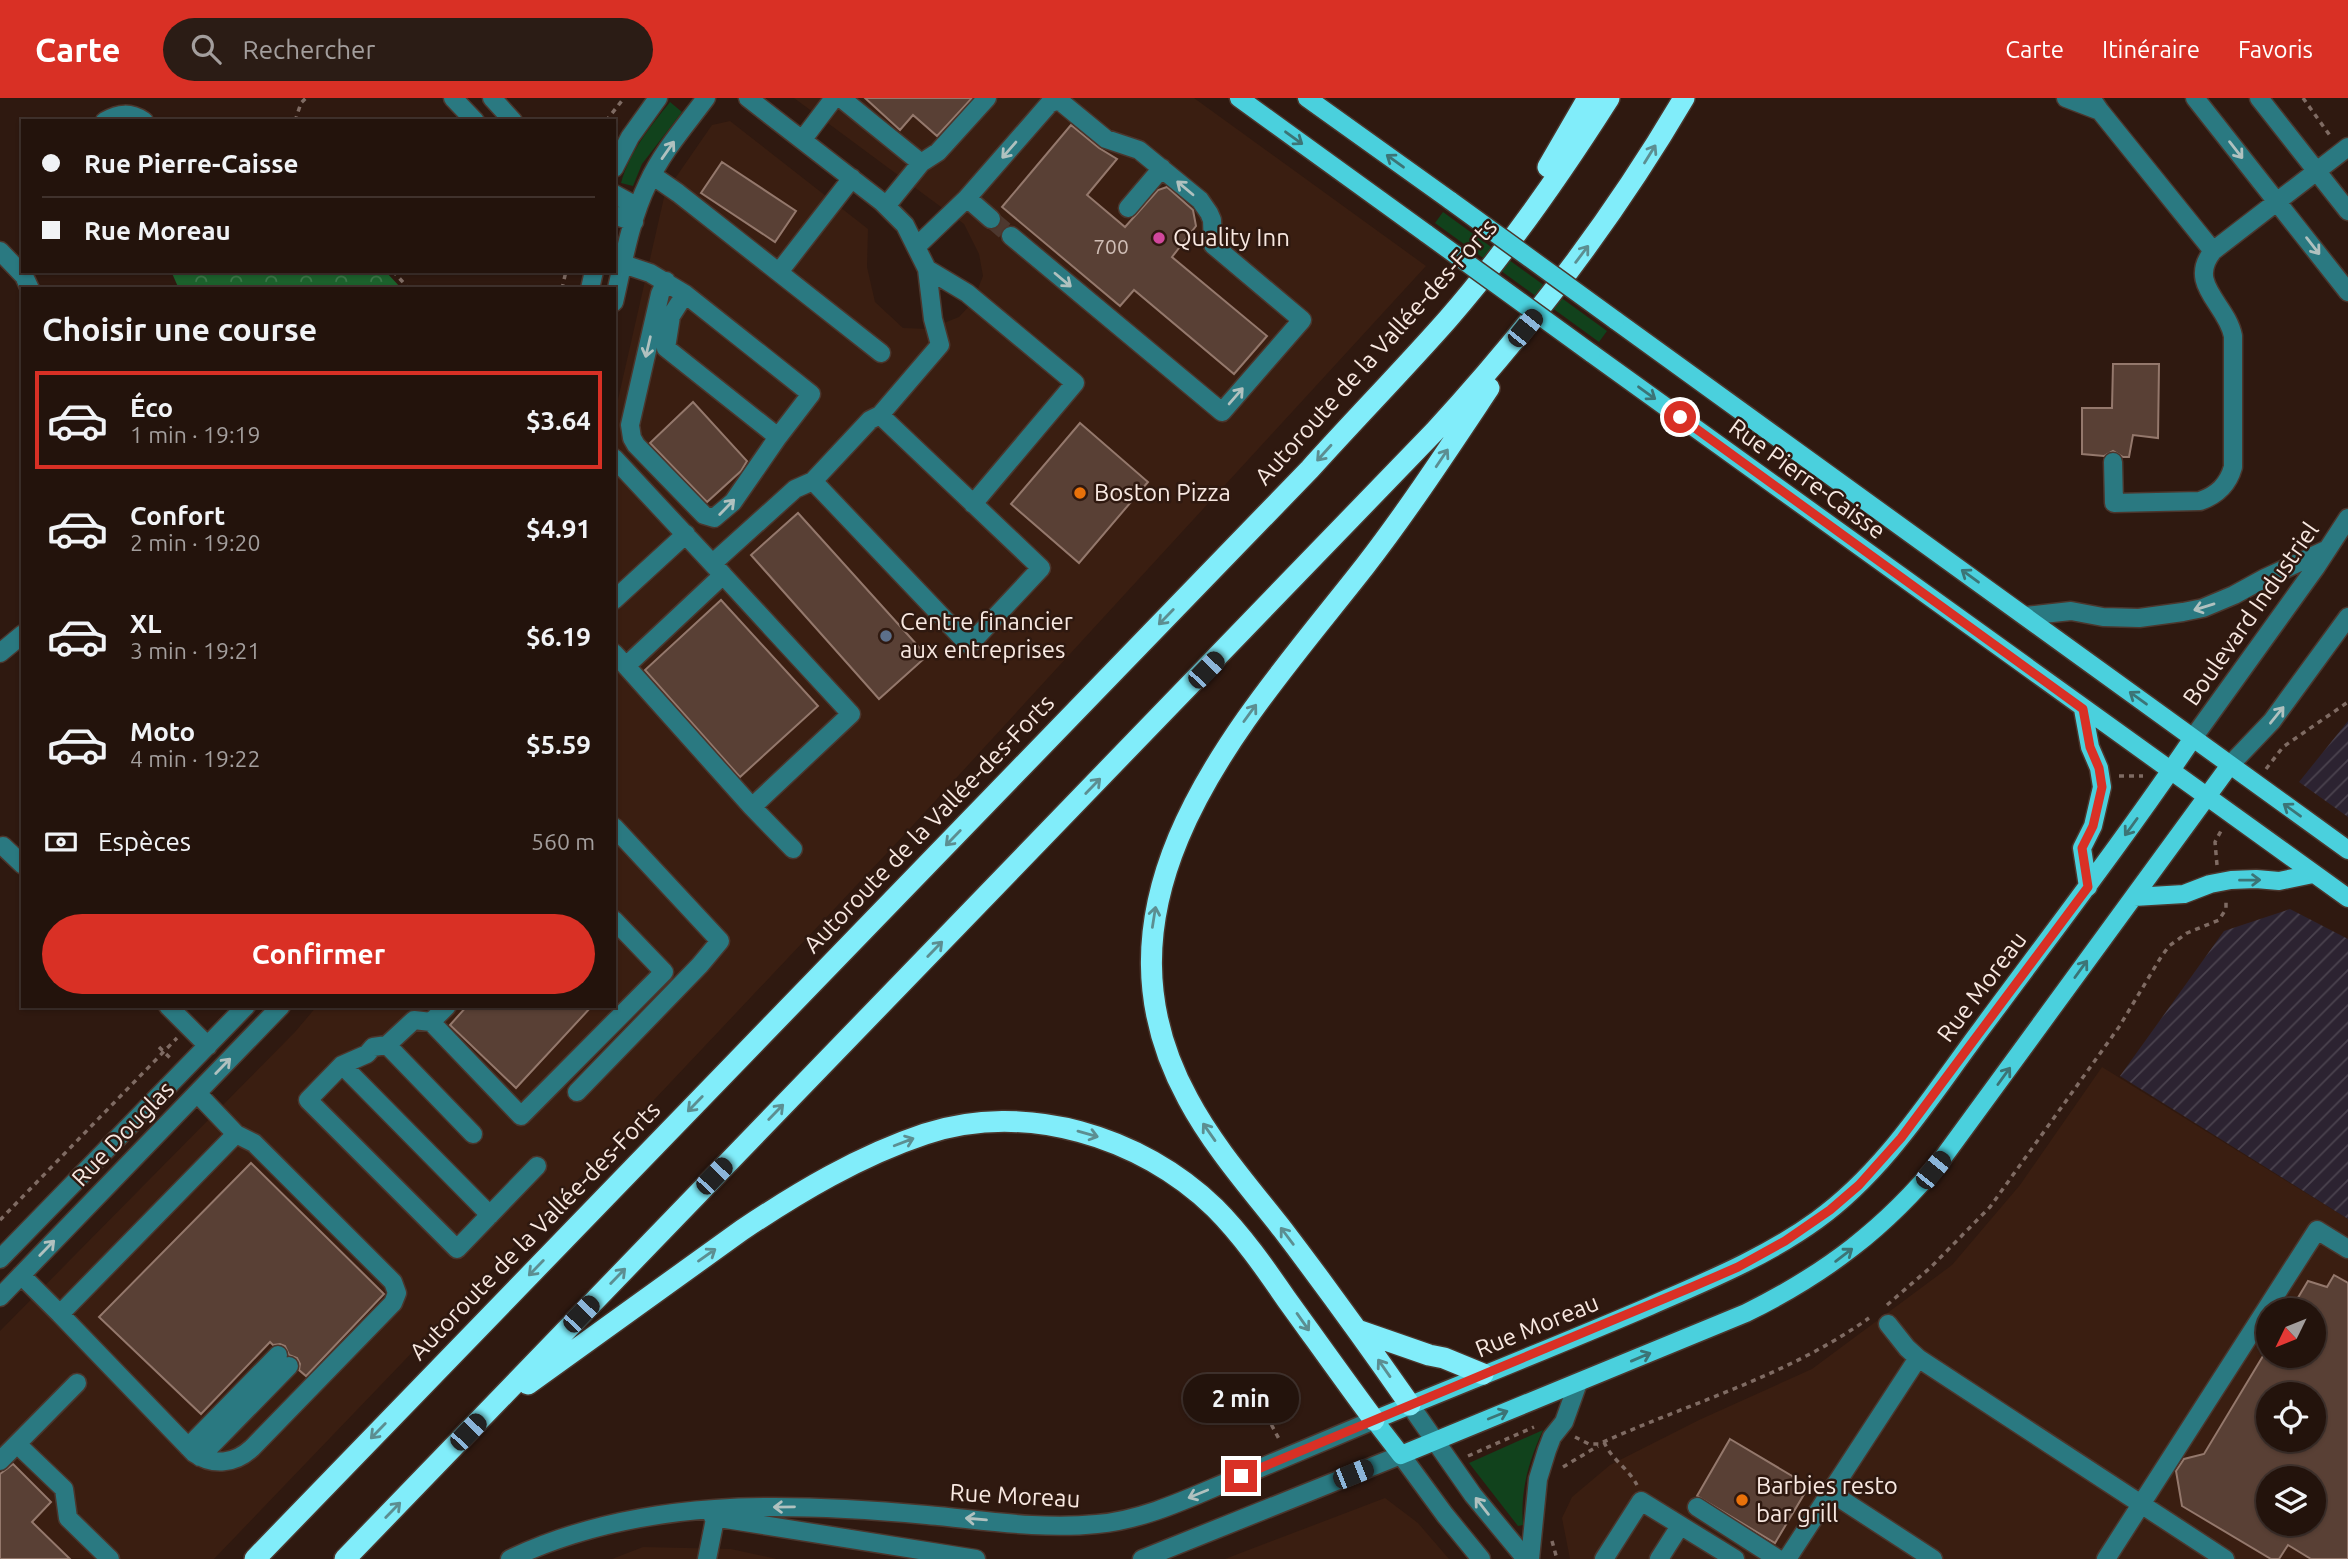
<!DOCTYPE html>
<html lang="fr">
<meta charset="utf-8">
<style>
body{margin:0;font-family:Ubuntu,sans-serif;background:#2b1c15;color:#f1f3f6;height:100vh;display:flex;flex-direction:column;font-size:26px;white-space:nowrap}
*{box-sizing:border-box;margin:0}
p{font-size:23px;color:#a39e9d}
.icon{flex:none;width:38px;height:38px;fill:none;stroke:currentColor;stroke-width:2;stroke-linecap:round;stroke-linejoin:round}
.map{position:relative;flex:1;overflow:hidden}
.panel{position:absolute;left:21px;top:189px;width:595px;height:721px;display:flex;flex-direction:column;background:#23130c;border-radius:0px;box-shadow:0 2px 5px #0004,0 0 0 2px #40322d}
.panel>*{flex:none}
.guide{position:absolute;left:21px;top:21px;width:595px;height:154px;border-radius:0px;box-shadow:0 2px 5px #0004,0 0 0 2px #40322d;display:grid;align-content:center;height:154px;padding:0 21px;background:#23130c}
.needle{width:46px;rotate:227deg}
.tools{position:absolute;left:2256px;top:1200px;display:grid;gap:14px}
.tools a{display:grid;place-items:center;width:70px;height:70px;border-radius:50%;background:#23130c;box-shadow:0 2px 5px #0004,0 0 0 2px #40322d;font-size:35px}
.end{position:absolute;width:32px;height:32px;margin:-16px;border:9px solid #d93025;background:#fff;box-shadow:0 0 0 4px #fff}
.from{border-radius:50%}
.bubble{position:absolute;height:49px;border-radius:24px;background:#23130c;box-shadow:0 2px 5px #0004,0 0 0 2px #40322d;font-size:23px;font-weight:700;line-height:49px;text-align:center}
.car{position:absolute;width:21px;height:42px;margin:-21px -10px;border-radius:9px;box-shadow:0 0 5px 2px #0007;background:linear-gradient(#222 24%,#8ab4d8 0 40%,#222 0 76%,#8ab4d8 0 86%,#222 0)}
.guide b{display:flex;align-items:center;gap:24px;height:66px;font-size:26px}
.guide b+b{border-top:2px solid #40322d}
.guide i{width:18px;height:18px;background:#f1f3f6}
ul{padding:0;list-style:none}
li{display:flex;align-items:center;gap:21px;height:98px;margin:0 14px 10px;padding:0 7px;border:4px solid transparent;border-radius:0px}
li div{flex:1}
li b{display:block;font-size:26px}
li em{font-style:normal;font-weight:700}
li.selected{border-color:#d93025}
li>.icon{width:63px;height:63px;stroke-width:1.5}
h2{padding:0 21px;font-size:32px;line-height:84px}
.pay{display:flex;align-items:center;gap:18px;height:77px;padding:0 21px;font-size:26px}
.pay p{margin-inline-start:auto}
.primary-button{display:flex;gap:14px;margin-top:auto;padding:14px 21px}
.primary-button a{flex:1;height:80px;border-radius:42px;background:#d93025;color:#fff;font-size:28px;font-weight:700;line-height:80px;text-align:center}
header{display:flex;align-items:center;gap:42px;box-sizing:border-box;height:98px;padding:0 35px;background:#d93025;color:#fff}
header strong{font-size:33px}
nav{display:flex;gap:38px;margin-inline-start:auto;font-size:24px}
.search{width:490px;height:63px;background:#2b1c15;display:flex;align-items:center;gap:18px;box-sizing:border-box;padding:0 24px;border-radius:38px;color:#a39e9d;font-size:26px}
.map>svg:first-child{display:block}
.built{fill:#3a1e11;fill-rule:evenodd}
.industrial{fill:url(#industrial-furrows)}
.green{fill:#11421c}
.forest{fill:url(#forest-crowns)}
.building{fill:#594035;stroke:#94786c;stroke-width:2;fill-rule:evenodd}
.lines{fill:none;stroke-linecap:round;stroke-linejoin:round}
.minor-tunnel{stroke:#4d382f;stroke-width:18;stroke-dasharray:18 9;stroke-linecap:butt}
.minor-casing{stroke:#4b362d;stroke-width:21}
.major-casing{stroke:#4b362d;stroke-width:21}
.highway-casing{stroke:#4b362d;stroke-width:24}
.path{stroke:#7f6b63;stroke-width:3.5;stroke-dasharray:5 5;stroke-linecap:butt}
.minor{stroke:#2a7981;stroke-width:18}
.major{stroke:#4ad0dd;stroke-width:18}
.highway{stroke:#81edfa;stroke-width:21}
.major-bridge-casing{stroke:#4b362d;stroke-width:21;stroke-linecap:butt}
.major-bridge{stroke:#4ad0dd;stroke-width:18}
.oneway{stroke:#3c7476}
.oneway2{stroke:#b0c1bf}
.oneway3{stroke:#5c8e91}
.route{stroke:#d93025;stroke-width:9}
.hotel-dot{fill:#d1479c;stroke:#2f1910;stroke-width:2.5}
.food-dot{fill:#e8710a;stroke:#2f1910;stroke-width:2.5}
.service-dot{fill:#5c6f8a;stroke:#2f1910;stroke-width:2.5}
.labels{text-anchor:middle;stroke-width:5;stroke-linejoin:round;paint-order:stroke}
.number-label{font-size:21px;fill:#d0beb6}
.poi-label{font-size:24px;fill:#f8e8e1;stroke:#2f1910;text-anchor:start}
.street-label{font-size:24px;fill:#f8e8e1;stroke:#2f1910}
</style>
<header>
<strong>Carte</strong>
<div class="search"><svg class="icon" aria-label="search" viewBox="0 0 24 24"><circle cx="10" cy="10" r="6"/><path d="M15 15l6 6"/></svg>Rechercher</div>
<nav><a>Carte</a><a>Itinéraire</a><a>Favoris</a></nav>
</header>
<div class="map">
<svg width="2348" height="1461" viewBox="0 0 2348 1461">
<defs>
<pattern id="industrial-furrows" width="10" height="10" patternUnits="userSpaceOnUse" patternTransform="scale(1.75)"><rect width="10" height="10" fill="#2c2331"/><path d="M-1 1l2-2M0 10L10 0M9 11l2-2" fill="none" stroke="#4b434f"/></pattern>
<pattern id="forest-crowns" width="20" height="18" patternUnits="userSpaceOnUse" patternTransform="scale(1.75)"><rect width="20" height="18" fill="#1c612c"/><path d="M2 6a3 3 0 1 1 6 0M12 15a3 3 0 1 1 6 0" fill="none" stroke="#3e784a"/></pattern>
</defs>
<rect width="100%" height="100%" fill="#2f1910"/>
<path class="built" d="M794,0h400l232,168 -523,570 -267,283 -422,440h-214v-228l295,-299 22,-26h297v-589l51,-224 47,-68 18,-4 138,108 -1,38 8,35 28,26 26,1 30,-12 13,-14 11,-27 -4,-22 -15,-30z
M2102,969l246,152v340h-778l-8,-41 10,-21 38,-32 89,-45 113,-51 140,-104 68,-80zM2268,1213h46v45h-46zM2268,1297h46v45h-46zM2268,1381h46v45h-46z
M1385,1400l33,25 31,36h-224z
M643,1449l88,2 46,10h-165z"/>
<path class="industrial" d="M2348,623v96l-49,-35z
M2290,811l58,30v280l-228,-143 104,-145z"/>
<path class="green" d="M670,4l12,10 -40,52 -9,22 -12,-3c9,-32 29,-56 49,-81z
M1443,114l164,119 -8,11 -164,-119z
M1543,1332c-14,30 -23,61 -20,95l-5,1 -49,-63z"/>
<path class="forest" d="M171,173h214l17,18h-223z"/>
<path class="building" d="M865,0h107l-35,38 -24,-21 -13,15z
M1071,27l28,23 18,11 -30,36 38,32 33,-37 9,-3 26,23 3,16 -24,31 95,79 -33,38 -100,-84 -14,16 -118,-99z
M722,64l74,49 -21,31 -74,-49z
M2113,266h46l-1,74 -25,-3 -4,22h-6l-10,-6 -9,5 -22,-2v-46h30z
M693,304l54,59 -6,10 -34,31 -57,-59z
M1080,325l68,59 -69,81 -68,-59z
M798,415l129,143 -48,43 -128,-144z
M721,502l97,106 -78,71 -95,-107z
M467,908h125l-76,82 -66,-63z
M251,1065l133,131 -78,82 -7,-6 1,-6 -3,-6 -8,-3 -4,-9 -5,-2 -7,1 -3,-3 -69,72 -102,-97z
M2334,1177l14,8v276h-37l-23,-14 -9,14h-8l-89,-53 -6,-35 8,-12 20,-5 59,-98h51v-45h-24l18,-30 19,6zM2268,1297h46v45h-46zM2268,1381h46v45h-46z
M1730,1341l79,47 -34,57 -78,-47z
M13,1366l38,38 -19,20 38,37h-70v-85z"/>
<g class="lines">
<path class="minor-tunnel" d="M991,121l20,17"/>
<defs>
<path id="minor" d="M453,0l22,23
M492,0l21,23
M841,0l80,65 17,-11 49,-54
M2066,0l34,13 -9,-13
M2195,0l153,194
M2259,0l89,113
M2100,13l113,140
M105,23c14,-8 25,-9 39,0
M803,41l31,-41
M614,70l16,-31 28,-39
M652,77l26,18 203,160
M614,96l24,13
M886,108l35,-43
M1128,110l34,-40
M614,117l20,7
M991,121l-24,-21 82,-94 6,-3 6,1 45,37 33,11 61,50 9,13 3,7 1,25 89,75 -80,92 -211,-176
M917,148l50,-48
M0,153l24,25 6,13
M614,163l36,12 35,21 126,100 -33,43 -112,-89 5,-32 14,-22
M927,171l40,24 108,90 -102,121
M779,174l73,-94
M666,183l-6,13 -30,131 2,13 4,7 68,70 10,3 19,-16 45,-65
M590,191l4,-18
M614,204c9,-39 16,-82 34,-119 14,-31 38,-58 58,-85
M614,360l109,117 -97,91 -12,-13
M2113,364l1,41 86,-2c17,-6 28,-16 33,-34v-131c-6,-32 -47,-52 -20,-85l135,-104
M813,383l156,164 72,-77 -161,-153
M713,465l82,-74 18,-8 57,-61 10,-5 60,-70 -7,-26 -6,-50 -22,-44 -23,-23 -134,-104
M614,502l72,-66
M2025,518l46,-5 32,6 36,1 44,-6 20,-4 31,-13 31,-17 63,-29
M0,555l23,-19
M626,568l126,141 99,-93 -128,-139
M2193,640l123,-171 32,-49
M2230,667l42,-44 76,-104
M752,709l41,42
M3,748l20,19
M168,908l40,40
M447,908l-16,16 90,94 143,-144 -50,-52
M431,924l-17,-2 -27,25 -14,2 -6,7 -25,11 -34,35 149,149 80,-83
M387,947l86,89
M342,967l148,150
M577,994l123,-127 20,-24 -106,-114
M0,1161l246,-253
M21,1177l39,39 176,-180 -39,-41
M0,1199l281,-291
M60,1216l134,139c19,13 41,11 58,-5l141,-145 4,-10 -4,-11 -139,-139 -18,-9
M1888,1226l19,24 11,10
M1410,1307l63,90 53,64
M17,1346l47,45 4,29 42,41
M188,1349l90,-92
M200,1359l89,-91
M0,1363l77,-78
M1830,1394l103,67
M1697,1409l81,52
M713,1419l263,42
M510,1461c130,-62 277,-57 417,-44 56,5 114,15 170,9 47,-4 92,-26 135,-44 48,-20 95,-40 142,-60
M707,1461l10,-50
M1142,1461l259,-104 44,60 36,44
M1530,1461l8,-80 9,-29 5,-13 12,-15 14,-39
M1604,1461l37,-58 94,58
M1659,1461l21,-33
M1787,1461l131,-201 307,201
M2106,1461l211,-329 31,19"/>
<path id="major" d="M1239,0l188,136
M1307,0l144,103
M1615,222l733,530
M1591,255l757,545
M2083,611l7,38 9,21 3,19 -9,39 -11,22 6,39
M2193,640c-67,99 -140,194 -211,290 -51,68 -96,142 -165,192 -51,37 -110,61 -167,86 -91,39 -184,76 -276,114l27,35 345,-142c79,-39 140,-85 196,-154l288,-394
M2134,799l50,-3 26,-10 21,-4 25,-1 23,2 34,-7"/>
<path id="highway" d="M1548,69l40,-69
M1357,1232l72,25 15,3 39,16
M528,1286l214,-154c57,-38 117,-74 183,-96 100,-33 216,2 290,74 27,27 50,60 72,92 29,40 58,81 87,120
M1410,1307c-41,-59 -83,-117 -127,-175 -33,-42 -70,-84 -95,-131 -112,-205 58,-381 177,-533 44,-57 84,-118 124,-178
M255,1461l1055,-1090c45,-50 93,-99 138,-150 60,-69 112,-144 161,-221
M345,1461l1089,-1127c95,-103 179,-213 250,-334"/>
</defs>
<use href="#minor" class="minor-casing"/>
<use href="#major" class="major-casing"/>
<use href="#highway" class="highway-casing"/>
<path class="path" d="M2303,0l28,39
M295,23l6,-18 5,-5
M606,23l18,-23
M393,173l16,18
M562,191l4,-18
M2266,671l17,-22 65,-45
M2119,678h24
M2217,767l-2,-23 7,-13
M159,949l11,11
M0,1122l177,-182
M1887,1207l44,-38 59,-60 129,-180 42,-70 8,-11 18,-13 32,-13 7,-11v-9
M1262,1309l17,32
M1575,1339l14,7h10c90,-41 189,-68 270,-126
M1604,1344c7,17 24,26 33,43
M1468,1358l66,-29
M1563,1369l35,-21
M1552,1443l5,18"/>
<use href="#minor" class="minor"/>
<use href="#major" class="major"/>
<use href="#highway" class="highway"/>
<defs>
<path id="major-bridge" d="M1451,103l164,119
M1427,136l164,119"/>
</defs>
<use href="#major-bridge" class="major-bridge-casing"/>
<use href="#major-bridge" class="major-bridge"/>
</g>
<defs><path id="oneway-shaft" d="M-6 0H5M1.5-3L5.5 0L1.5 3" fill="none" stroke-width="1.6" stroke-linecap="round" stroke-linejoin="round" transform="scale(1.75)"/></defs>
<g class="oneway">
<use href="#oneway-shaft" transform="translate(1294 40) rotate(36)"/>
<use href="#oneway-shaft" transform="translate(1395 63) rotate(-144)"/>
<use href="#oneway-shaft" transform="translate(1647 295) rotate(36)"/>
<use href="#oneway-shaft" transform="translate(1970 478) rotate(-144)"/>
<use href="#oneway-shaft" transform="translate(2138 600) rotate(-144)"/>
<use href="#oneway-shaft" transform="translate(2292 712) rotate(-144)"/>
<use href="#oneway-shaft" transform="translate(2131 729) rotate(126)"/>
<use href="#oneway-shaft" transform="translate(2250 782) rotate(-1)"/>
<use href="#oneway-shaft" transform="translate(2081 871) rotate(-54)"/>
<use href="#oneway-shaft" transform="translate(2004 978) rotate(-54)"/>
<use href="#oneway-shaft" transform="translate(1844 1157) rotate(-37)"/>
<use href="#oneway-shaft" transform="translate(1641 1259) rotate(-23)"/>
<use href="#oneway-shaft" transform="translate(1498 1317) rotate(-22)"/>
</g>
<g class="oneway2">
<use href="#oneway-shaft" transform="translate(668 52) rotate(-55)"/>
<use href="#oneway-shaft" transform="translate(1009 52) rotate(131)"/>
<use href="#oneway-shaft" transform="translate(2236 52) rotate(52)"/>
<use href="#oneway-shaft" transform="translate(1185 90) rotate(-140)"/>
<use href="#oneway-shaft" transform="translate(2313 148) rotate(52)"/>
<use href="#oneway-shaft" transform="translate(1063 182) rotate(40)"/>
<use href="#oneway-shaft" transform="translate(648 249) rotate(103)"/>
<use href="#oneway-shaft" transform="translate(1236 298) rotate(-49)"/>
<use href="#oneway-shaft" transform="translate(727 409) rotate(-46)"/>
<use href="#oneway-shaft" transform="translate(2204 509) rotate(163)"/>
<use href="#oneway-shaft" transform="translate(2277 617) rotate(-51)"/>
<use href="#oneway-shaft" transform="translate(223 968) rotate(-46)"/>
<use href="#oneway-shaft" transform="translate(47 1150) rotate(-46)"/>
<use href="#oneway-shaft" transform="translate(1198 1396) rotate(158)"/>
<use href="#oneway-shaft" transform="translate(1482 1408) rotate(-128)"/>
<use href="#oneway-shaft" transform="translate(784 1409) rotate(179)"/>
<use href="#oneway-shaft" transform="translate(976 1421) rotate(-175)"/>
</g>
<g class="oneway3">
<use href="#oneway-shaft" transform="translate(1650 56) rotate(-58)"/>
<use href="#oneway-shaft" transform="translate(1582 156) rotate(-53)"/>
<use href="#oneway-shaft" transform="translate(1324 355) rotate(132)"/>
<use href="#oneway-shaft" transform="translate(1442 360) rotate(-56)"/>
<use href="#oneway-shaft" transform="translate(1166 519) rotate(134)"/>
<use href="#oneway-shaft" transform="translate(1250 615) rotate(-54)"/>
<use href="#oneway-shaft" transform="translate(1093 688) rotate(-46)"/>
<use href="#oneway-shaft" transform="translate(953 740) rotate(134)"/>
<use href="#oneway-shaft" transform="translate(1154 819) rotate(-81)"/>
<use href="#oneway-shaft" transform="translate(935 851) rotate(-46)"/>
<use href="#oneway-shaft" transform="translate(695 1006) rotate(134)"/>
<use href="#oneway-shaft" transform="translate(776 1014) rotate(-46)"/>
<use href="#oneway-shaft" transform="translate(1209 1034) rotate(-125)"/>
<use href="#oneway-shaft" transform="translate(1088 1036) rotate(16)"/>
<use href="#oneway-shaft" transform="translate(904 1044) rotate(-21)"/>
<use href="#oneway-shaft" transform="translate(1287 1138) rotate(-127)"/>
<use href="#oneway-shaft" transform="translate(707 1157) rotate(-35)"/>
<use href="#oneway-shaft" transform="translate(536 1170) rotate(134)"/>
<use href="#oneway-shaft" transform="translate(618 1178) rotate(-46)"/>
<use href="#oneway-shaft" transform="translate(1303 1224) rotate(55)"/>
<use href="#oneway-shaft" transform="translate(1384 1270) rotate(-125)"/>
<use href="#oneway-shaft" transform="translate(378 1333) rotate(134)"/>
<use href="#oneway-shaft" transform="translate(393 1412) rotate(-46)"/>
</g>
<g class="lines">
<path class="route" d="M1241,1378l451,-189 46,-20 47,-26 45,-31 29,-25 42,-47 187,-251 -6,-39 11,-22 9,-39 -3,-19 -9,-21 -7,-38 -403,-292"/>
</g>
<circle class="hotel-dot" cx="1159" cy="140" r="7"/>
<g class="food-dot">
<circle cx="1080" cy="395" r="7"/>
<circle cx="1742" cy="1402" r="7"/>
</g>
<circle class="service-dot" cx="886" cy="538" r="7"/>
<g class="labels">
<g class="number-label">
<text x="1111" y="156">700</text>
</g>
<g class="poi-label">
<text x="1173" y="148">Quality Inn</text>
<text x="1094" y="403">Boston Pizza</text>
<text x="900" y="532">Centre financier<tspan x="900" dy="28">aux entreprises</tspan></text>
<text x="1756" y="1396">Barbies resto<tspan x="1756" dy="28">bar grill</tspan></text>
</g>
<g class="street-label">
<text transform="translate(1376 254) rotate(-48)" y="8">Autoroute de la Vallée-des-Forts</text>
<text transform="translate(1807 381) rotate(36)" y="8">Rue Pierre-Caisse</text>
<text transform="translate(2251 516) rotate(-55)" y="8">Boulevard Industriel</text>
<text transform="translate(929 726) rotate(-46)" y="8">Autoroute de la Vallée-des-Forts</text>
<text transform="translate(1982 889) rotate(-53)" y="8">Rue Moreau</text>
<text transform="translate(123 1036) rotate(-46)" y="8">Rue Douglas</text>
<text transform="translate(535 1133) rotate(-46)" y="8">Autoroute de la Vallée-des-Forts</text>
<text transform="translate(1537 1228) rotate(-22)" y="8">Rue Moreau</text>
<text transform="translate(1015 1398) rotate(3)" y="8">Rue Moreau</text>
</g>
</g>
</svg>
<div class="tools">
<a><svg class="needle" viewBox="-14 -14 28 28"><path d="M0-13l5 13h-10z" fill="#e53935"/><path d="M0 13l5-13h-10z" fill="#a39e9d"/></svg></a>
<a><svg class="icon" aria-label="locate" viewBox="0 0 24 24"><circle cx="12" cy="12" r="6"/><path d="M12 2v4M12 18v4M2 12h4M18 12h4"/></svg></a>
<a><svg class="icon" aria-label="layers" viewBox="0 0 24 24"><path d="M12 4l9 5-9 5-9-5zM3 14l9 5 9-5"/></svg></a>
</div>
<i class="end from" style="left:1680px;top:319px"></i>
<i class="end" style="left:1241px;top:1378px"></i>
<div class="bubble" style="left:1183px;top:1276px;width:116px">2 min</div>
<i class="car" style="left:1525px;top:230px;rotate:39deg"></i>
<i class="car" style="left:1206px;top:572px;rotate:44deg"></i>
<i class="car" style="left:1933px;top:1072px;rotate:39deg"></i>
<i class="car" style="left:714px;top:1078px;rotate:44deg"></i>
<i class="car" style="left:581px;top:1216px;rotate:44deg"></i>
<i class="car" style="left:468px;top:1334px;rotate:44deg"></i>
<i class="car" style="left:1353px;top:1376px;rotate:68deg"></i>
<div class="guide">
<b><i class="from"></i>Rue Pierre-Caisse</b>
<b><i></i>Rue Moreau</b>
</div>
<section class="panel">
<h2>Choisir une course</h2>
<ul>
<li class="selected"><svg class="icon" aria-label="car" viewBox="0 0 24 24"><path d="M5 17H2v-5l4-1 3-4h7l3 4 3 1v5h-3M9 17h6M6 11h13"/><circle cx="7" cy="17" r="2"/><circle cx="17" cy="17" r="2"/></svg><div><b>Éco</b><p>1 min · 19:19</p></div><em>$3.64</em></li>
<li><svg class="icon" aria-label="car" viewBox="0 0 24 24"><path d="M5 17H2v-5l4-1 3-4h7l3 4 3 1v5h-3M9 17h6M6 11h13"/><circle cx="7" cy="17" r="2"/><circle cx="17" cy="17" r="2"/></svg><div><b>Confort</b><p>2 min · 19:20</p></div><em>$4.91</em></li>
<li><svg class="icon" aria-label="car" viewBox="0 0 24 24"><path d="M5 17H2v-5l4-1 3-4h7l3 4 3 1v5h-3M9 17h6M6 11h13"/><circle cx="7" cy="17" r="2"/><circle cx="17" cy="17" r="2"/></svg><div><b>XL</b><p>3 min · 19:21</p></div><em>$6.19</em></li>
<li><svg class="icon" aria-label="car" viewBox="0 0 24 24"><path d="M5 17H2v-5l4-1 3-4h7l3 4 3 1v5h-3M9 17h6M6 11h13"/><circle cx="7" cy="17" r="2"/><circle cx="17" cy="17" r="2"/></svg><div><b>Moto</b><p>4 min · 19:22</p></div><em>$5.59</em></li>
</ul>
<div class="pay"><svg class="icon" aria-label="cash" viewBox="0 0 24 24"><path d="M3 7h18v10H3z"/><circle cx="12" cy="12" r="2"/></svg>Espèces<p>560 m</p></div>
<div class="primary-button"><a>Confirmer</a></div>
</section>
</div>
